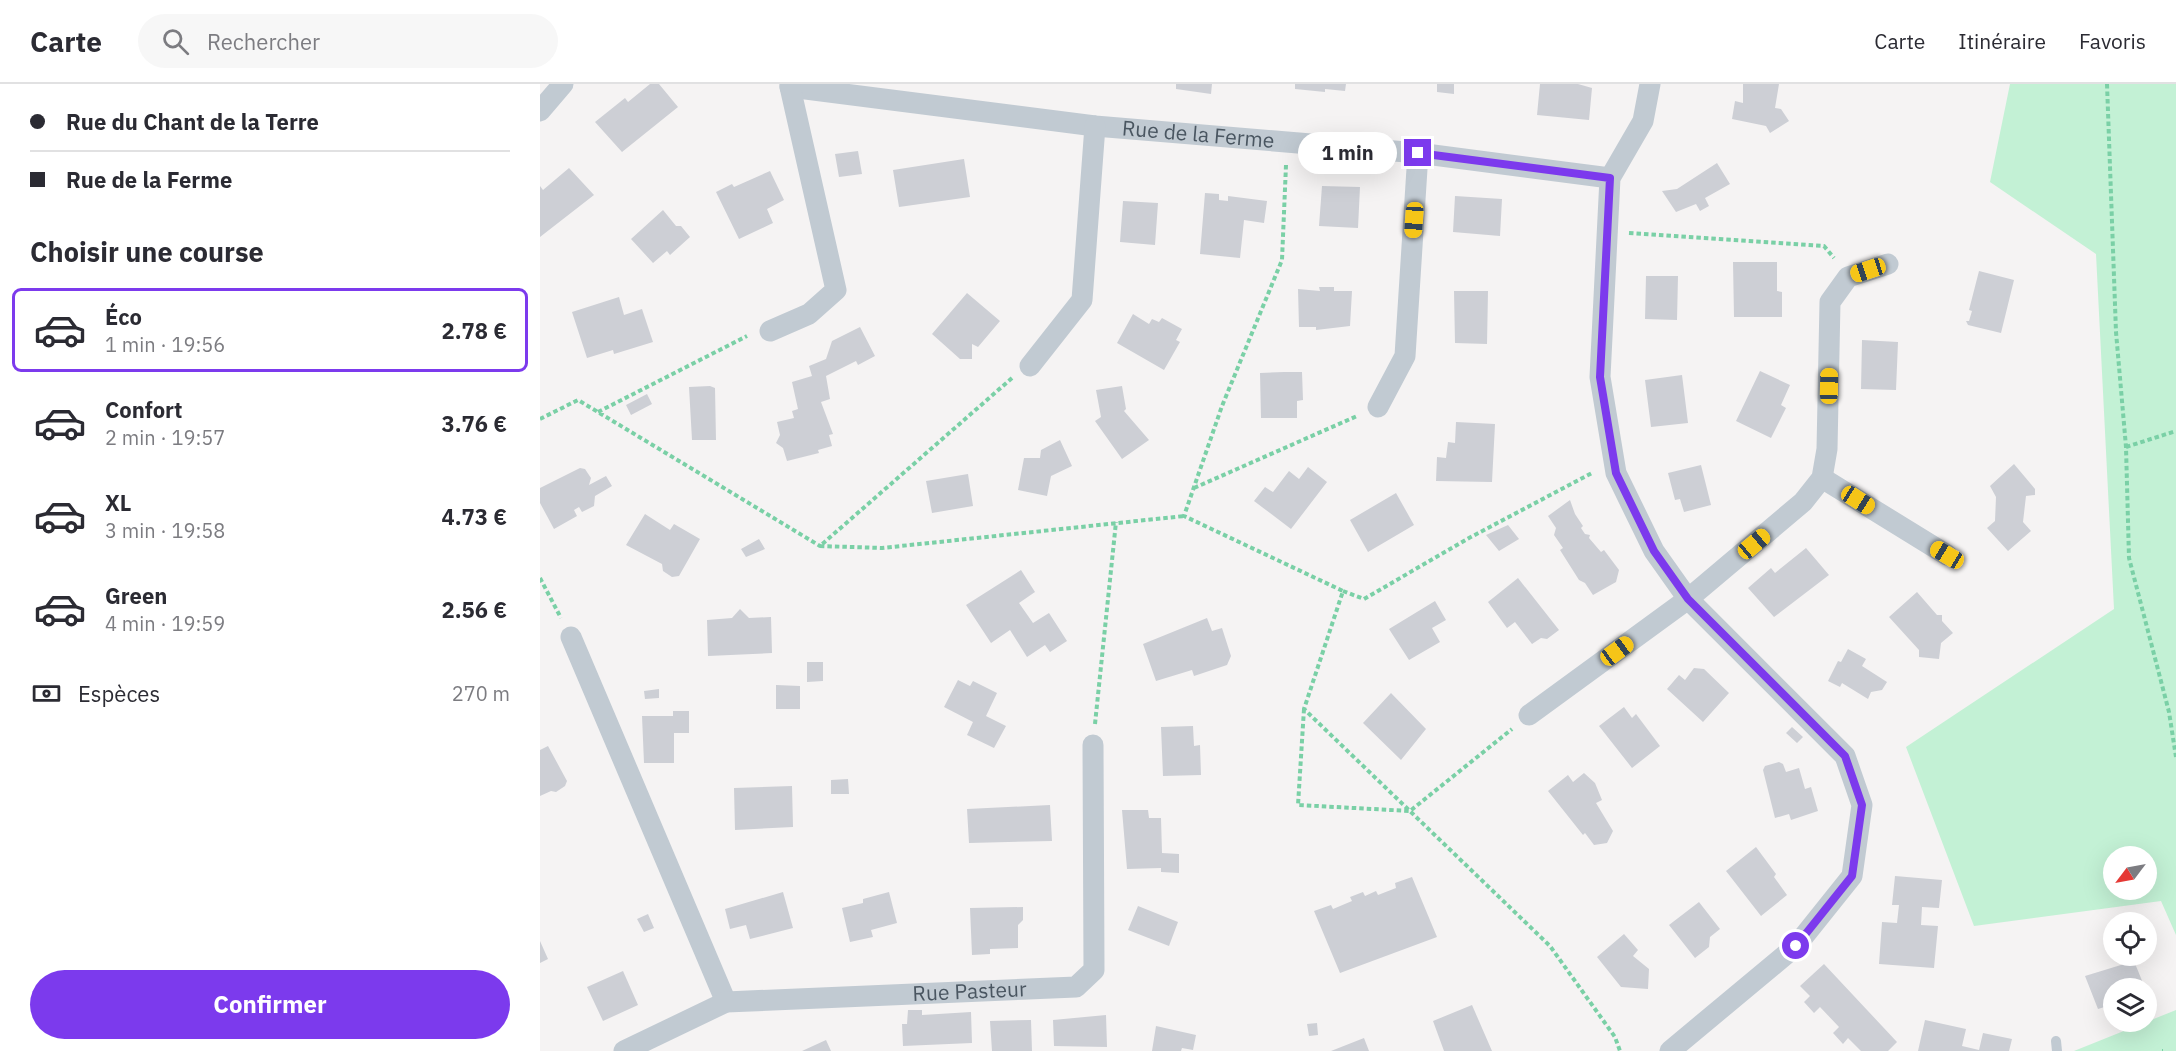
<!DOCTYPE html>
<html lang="fr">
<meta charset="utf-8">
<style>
body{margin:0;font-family:"IBM Plex Sans",sans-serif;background:#f7f7f7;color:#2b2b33;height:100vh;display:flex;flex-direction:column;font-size:22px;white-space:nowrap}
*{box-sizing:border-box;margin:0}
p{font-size:20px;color:#7c7c81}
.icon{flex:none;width:33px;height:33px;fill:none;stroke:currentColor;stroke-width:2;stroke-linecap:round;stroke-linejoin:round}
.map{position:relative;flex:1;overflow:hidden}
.drawer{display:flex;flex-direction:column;background:#fff;width:540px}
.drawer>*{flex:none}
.top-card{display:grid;align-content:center;height:132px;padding:0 30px;background:#fff}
.needle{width:39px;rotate:238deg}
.tools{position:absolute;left:1563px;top:762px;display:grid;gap:12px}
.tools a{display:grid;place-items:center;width:54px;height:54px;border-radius:50%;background:#fff;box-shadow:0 6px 24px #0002;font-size:30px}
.end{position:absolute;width:27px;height:27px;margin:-14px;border:8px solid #7c3aed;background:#fff;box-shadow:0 0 0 3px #fff}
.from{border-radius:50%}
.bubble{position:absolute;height:42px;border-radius:21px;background:#fff;box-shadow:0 6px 24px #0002;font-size:20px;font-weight:700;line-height:42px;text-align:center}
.car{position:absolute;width:18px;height:36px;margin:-18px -9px;border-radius:8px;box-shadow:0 0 4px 2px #0007;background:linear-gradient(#f5c518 24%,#345 0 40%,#f5c518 0 76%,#345 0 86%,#f5c518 0)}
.top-card b{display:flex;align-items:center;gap:21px;height:57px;font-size:22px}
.top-card b+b{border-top:2px solid #e1e1e2}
.top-card i{width:15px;height:15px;background:#2b2b33}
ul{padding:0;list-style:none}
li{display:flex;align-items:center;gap:18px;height:84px;margin:0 12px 9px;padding:0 18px;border:3px solid transparent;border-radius:9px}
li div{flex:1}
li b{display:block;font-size:22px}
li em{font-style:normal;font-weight:700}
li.selected{border-color:#7c3aed}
li>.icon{width:54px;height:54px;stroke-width:1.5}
h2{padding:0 30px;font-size:27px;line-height:72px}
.pay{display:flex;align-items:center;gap:15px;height:66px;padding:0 30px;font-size:22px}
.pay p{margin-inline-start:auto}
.button{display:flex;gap:12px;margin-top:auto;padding:12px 30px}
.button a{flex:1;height:69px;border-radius:36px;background:#7c3aed;color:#fff;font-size:24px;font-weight:700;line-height:69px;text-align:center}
header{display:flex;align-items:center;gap:36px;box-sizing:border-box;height:84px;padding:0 30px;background:#fff;border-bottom:2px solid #e1e1e2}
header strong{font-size:28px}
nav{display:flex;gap:33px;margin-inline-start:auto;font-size:21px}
.search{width:420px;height:54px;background:#f7f7f7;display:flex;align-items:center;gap:15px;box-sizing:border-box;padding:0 21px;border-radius:33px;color:#7c7c81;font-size:22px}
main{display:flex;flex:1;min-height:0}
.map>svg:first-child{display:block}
.green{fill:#c3f1d5;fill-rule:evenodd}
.building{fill:#cdcfd5}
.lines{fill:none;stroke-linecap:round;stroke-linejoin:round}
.path{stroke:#7ad0a6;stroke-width:4;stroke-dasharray:4.5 3;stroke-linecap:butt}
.lane{stroke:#c1cad2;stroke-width:10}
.street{stroke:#c1cad2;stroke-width:21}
.route{stroke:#7c3aed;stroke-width:8}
.labels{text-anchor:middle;stroke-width:4.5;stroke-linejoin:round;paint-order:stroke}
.street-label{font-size:21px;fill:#4a5661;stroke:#fff}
</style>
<header>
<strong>Carte</strong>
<div class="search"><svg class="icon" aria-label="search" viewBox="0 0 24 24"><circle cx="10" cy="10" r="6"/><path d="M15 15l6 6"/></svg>Rechercher</div>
<nav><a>Carte</a><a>Itinéraire</a><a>Favoris</a></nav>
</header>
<main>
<section class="drawer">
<div class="top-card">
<b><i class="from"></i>Rue du Chant de la Terre</b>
<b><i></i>Rue de la Ferme</b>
</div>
<h2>Choisir une course</h2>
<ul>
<li class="selected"><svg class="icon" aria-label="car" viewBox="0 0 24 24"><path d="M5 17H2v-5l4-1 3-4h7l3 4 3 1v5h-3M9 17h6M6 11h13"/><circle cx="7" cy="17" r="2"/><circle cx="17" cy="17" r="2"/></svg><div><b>Éco</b><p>1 min · 19:56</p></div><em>2.78 €</em></li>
<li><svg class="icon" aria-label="car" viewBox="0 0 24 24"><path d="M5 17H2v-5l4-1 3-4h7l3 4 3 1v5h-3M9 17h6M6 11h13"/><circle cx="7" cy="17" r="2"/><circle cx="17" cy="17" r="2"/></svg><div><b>Confort</b><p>2 min · 19:57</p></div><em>3.76 €</em></li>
<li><svg class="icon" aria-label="car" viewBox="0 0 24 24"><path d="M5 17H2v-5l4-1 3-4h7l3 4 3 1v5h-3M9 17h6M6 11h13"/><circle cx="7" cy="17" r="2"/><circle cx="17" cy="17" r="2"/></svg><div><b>XL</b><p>3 min · 19:58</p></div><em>4.73 €</em></li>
<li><svg class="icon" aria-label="car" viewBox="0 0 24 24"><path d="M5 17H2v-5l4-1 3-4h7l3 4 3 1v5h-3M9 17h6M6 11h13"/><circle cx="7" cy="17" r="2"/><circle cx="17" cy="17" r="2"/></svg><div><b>Green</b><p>4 min · 19:59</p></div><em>2.56 €</em></li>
</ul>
<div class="pay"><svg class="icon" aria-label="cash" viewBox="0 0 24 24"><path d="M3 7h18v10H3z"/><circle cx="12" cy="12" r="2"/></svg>Espèces<p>270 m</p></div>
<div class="button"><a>Confirmer</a></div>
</section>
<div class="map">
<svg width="1636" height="967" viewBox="0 0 1636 967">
<rect width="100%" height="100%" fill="#f5f3f3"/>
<path class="green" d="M1470,0h166v851l-15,-34 -187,25 -68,-179 208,-138 -18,-355 -106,-72zM1574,772h32v34h-32z
M1636,926v41h-102z"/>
<path class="building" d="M110,0h9l19,23 -56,45 -27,-30 30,-24 3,4z
M636,0h36l-1,10 -35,-5z
M755,0h51l-1,7 -20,-2v3l-30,-3z
M897,0h17v10l-17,-2z
M1000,0h38l14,4 -3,32 -52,-5z
M1203,0h36l-4,24 6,1 8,12 -19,12 -4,-7 -34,-7 3,-18 8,2z
M318,67l4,23 -23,3 -4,-23z
M424,75l6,38 -71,10 -6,-37z
M1177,79l13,21 -25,14 4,8 -9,5 -4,-7 -20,8 -14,-21 15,-2z
M29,84l25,27 -54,42v-51l3,4z
M230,87l14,29 -17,9 6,14 -34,16 -23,-47 16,-8 2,3z
M782,102l38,1 -2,41 -39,-2z
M665,109l14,1v6l9,1v-5l39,5 -3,22 -20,-3 -4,38 -40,-4z
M915,112l47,3 -2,37 -47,-4z
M583,117l35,2 -3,42 -35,-3z
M123,126l13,16h5l9,11 -20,18 -3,-4 -14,12 -22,-24z
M1193,178h44v29l5,1v25h-48z
M1439,187l35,9 -13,53 -33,-8 -2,-4h3l3,-10 -3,-1z
M1106,192h32l-1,44 -32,-1z
M779,203h15v4h18l-2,35 -34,4v-3h-17l-1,-38 22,2z
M914,207h34l-1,53 -32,-1z
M427,209l33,28 -22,26 -6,-3v15h-12l-28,-25z
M79,213l5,18 18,-6 11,33 -39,12 -1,-4 -26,8 -15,-46z
M593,230l16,10 3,-5 7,3 3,-4 20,11 -6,11 4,2 -16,28 -47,-27z
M320,243l15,29 -17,9 -2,-4 -30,15 4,23 -9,3 12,32 -4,1 3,11 -14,4 1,3 -32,8 -4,-13 -7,-5 4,-8 -3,-13 17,-4 -2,-7 6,-2 -6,-27 20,-6 -3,-10 17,-7 6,-18z
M1322,256l36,2 -2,48 -35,-1z
M1220,287l30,14 -9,20 5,3 -15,30 -35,-17z
M744,288h18l1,28 -6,1v17h-36l-1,-45z
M1142,291l6,48 -37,4 -6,-47z
M170,302l5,2 1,52h-24l-3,-53z
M582,302l4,23 -2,2 25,29 -27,19 -27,-38 6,-4 -5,-27z
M107,310l5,10 -21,11 -5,-10z
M916,338l39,2 -3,58 -56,-1 1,-24 9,1 2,-16 7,1z
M520,356l12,26 -21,10 -4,20 -29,-6 6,-32h16l1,-8z
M1474,380l21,25v6l-9,1 -3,26 8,9 -23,20 -21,-23 8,-7 1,-24 -6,-11z
M1161,381l10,40 -27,7 -4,-13 -5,1 -7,-27z
M768,383l19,15 -36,47 -37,-28 11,-14 8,5 16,-21 10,8z
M40,384l5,1 6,9 -2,7 17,-9 6,10 -17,10 -1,10 -12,6 -3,-5 -5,3 3,6 -23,13 -14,-26v-15z
M428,390l5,32 -41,7 -6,-32z
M856,409l18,32 -46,27 -18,-32z
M1030,416l5,14 8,12 -2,2 4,6 5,1 -1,3 12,14 3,-2 15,20 -3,12 -23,13 -8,-12 -6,-3 -19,-30 3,-2 -9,-13 2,-7 -8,-12z
M105,430l25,16 4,-6 26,15 -21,37 -7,1 -9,-6 -1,-7 -36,-19z
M968,441l11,14 -20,12 -13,-16z
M219,455l6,10 -19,8 -5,-8z
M1266,464l23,27 -55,42 -26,-29 23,-20 4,5z
M481,486l14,22 -16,11 14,20 16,-10 18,28 -17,11 -5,-7 -18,12 -17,-27 -19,13 -25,-38z
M978,494l41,52 -12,9 -6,-1 -9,6 -17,-22 -8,6 -19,-26z
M1377,508l20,23h5v6l11,12 -12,10 -2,16 -20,-2v-7l-30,-33z
M895,517l11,19 -14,8 8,14 -31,18 -20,-31z
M200,525l9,9 22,-1 1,36 -64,3 -1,-36 25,-2z
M667,534l5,13 10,-3 9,28 -4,9 -33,11 -2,-6 -36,11 -13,-37z
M1308,565l18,10 -4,7 25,16 -5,8 -11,2 -3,7 -26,-16 -2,4 -12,-6 10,-20 3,1z
M267,578h16v19l-16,1z
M1154,584l10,1 25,24 -26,29 -36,-33 12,-14 6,5z
M418,596l12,6 3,-5 24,12 -11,23 20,10 -12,22 -27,-13 6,-13 -29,-15z
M236,601l24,1v23h-24z
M119,605v9l-14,1 -1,-8z
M851,609l35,36 -25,31 -38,-37z
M1084,623l8,11 4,-4 24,32 -28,22 -33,-42z
M133,627h16v22h-15v30h-30l-2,-47h31z
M653,642l1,20 6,-1 1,30 -38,1 -2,-49z
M1252,643l11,10 -6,6 -11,-10z
M8,662l19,35 -2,5 -9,6 -5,-1 -11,5v-46z
M1239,678l4,2 3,8 13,-4 6,21 6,-2 7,24 -27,9 -2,-6 -14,4 -12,-48 2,-4z
M1044,689l11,10 7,17 -6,3 17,28 -6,12 -13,2 -9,-12 -2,2 -35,-44 20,-16 5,7z
M308,695l1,15h-18v-14z
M252,702l1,41 -58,3 -1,-42z
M510,721l2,36 -83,2 -2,-34z
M582,726h26l1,8h12l1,35 17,1v19l-18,-1v-4l-34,1z
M1216,763l20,27 -2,3 13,18 -26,21 -35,-45z
M1355,792l47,4 -3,28 -17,-1 -1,18 17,1 -4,42 -55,-4 3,-42 15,1 2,-18h-7z
M872,793l25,60 -97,36 -26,-62 17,-6 2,4 19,-8 -2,-4 13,-5 2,4 11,-5 2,4 18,-7 -1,-5z
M243,808l10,36 -43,11 -4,-14 -16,4 -5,-20z
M349,808l8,31 -26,7 2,7 -23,5 -8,-34 21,-5v-4z
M1159,818l21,27 -10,8 -1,10 -14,11 -26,-33z
M598,822l40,16 -9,24 -41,-16z
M483,823v13l-5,5v23l-28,1v5l-18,1 -2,-47z
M108,830l6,14 -10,4 -7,-13z
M1084,850l14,16 -5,6 16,13 -1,20 -27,-2 -24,-30z
M0,857l8,18 -8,4z
M1594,877l11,27h-31v16l-16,5 -13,-33z
M1284,880l73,78 -9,9h-27l-13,-13 -5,6 -10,-11 6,-6 -19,-20 -6,6 -10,-11 6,-6 -10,-10z
M83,887l15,34 -35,16 -16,-34z
M932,921l20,46h-48l-11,-30z
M368,926h14v5l49,-3 1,31 -69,3 -1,-22h5z
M566,931l1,32 -53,-1 -1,-26z
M491,936l1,31h-40l-2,-30z
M1385,936l41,9 -4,17 17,4 4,-17 29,6 -3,12h-91z
M777,939l1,12 -9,1 -2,-12z
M616,942l40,9 -3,15 -11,-2 -1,3h-29z
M824,954l5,13h-38z
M286,956l5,11h-29z"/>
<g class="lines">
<path class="path" d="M1567,0l9,248 10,115 3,111 40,154 7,45
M746,81l-4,95 -60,146 -38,110 159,75 -39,118 246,237 65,91 5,14
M1089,149l195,13 10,12
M472,294l-192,168 62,2 302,-32
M58,328l149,-76
M0,335l38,-19 242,146
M1586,363l50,-16
M654,404l163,-72
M0,494l21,40
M803,507l21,8 105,-61 123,-65
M764,625l-6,96 112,6 102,-82
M555,640l21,-202
M1622,967h1"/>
<path class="lane" d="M1516,957l1,10"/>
<g class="street">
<path id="s1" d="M250,0v3l305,39 323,27 192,25"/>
<path d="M1110,0l-7,37 -33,57 -10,199 16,96 38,78 34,48 157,157 17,49 -10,71 -56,70 -126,105"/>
<path d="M0,27l23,-27"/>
<path d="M230,247l39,-17 27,-24 -46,-203"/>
<path d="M490,282l52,-66 13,-174"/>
<path d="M838,323l27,-51 13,-203"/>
<path d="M1282,394l125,77"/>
<path d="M31,553l155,365"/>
<path d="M989,631l159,-116 115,-97 19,-24 5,-29 3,-147 18,-25 40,-13"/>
<path id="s2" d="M84,967l102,-49 350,-15 18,-17 -1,-225"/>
</g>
</g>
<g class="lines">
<path class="route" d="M878,69l192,25 -10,199 16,96 38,78 34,48 157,157 17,49 -10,71 -56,70"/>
</g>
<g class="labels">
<g class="street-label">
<text dy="7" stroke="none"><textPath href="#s1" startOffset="414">Rue de la Ferme</textPath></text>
<text dy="7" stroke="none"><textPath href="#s2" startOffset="357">Rue Pasteur</textPath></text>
</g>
</g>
</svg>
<div class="tools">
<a><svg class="needle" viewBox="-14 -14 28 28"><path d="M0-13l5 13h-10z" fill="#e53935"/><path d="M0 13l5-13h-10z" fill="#7c7c81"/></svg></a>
<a><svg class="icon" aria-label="locate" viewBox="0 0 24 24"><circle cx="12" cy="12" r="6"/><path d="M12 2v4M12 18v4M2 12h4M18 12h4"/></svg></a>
<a><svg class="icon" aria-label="layers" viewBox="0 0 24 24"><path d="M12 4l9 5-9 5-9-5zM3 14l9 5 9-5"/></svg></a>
</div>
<i class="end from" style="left:1256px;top:862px"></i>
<i class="end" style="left:878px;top:69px"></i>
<div class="bubble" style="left:758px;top:48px;width:99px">1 min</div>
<i class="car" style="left:874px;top:136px;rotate:184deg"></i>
<i class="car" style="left:1328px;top:186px;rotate:252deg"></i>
<i class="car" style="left:1289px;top:302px;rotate:1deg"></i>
<i class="car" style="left:1318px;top:416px;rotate:122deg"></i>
<i class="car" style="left:1214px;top:460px;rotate:50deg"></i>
<i class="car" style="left:1407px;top:471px;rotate:301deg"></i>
<i class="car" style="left:1077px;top:567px;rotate:54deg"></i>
</div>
</main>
